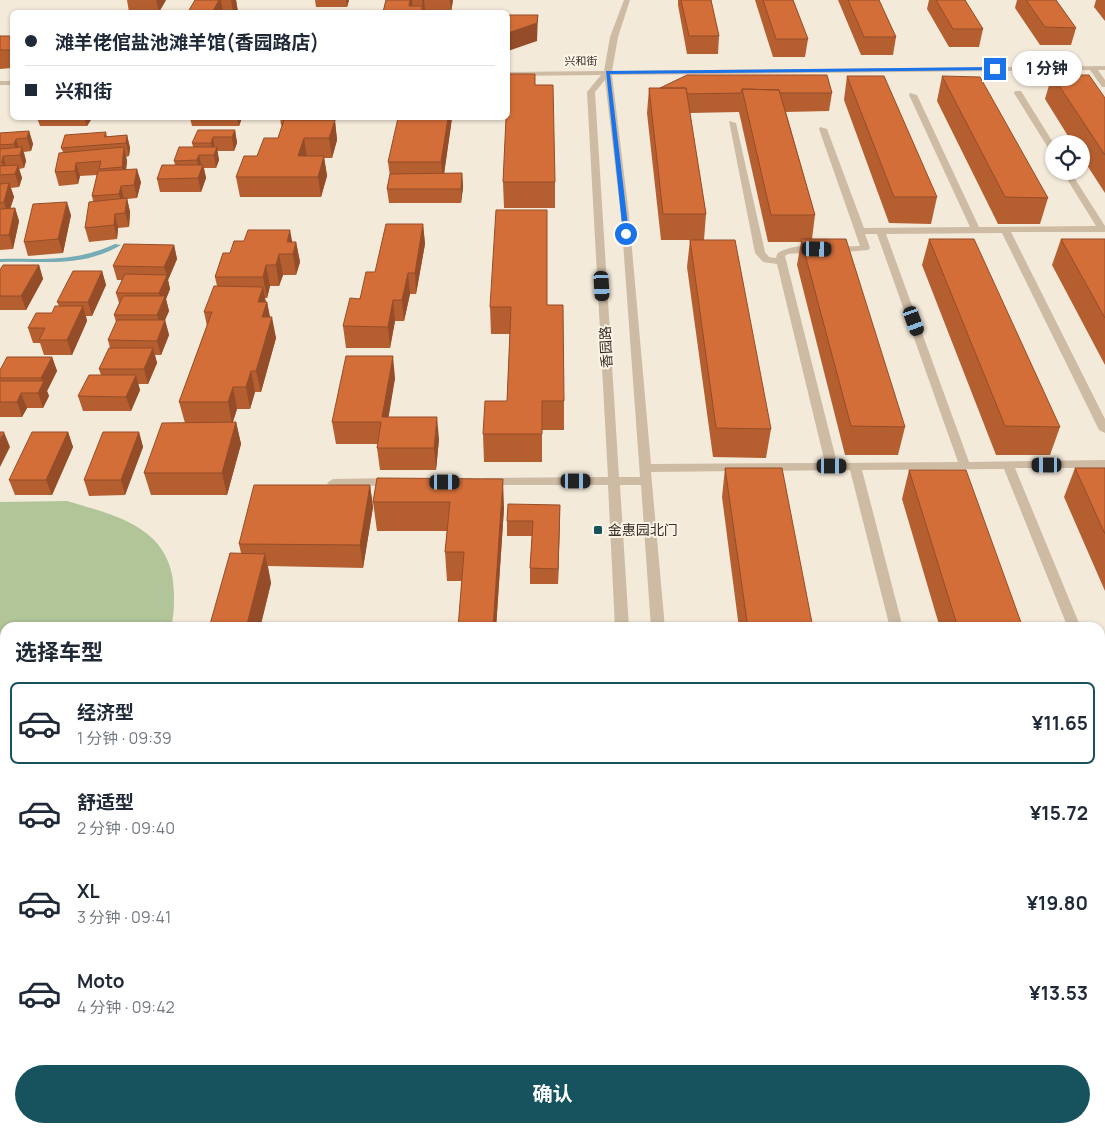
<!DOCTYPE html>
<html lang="zh">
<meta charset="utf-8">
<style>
body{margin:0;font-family:Manrope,"Noto Sans SC",sans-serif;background:#f2f2f3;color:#1f2937;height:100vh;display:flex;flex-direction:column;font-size:19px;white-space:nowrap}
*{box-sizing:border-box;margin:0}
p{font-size:16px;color:#747a83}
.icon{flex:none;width:28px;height:28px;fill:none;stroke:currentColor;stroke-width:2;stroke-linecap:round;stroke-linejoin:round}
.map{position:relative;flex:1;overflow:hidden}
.drawer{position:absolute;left:0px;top:622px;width:1105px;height:511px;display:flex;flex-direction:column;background:#fff;border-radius:15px 15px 0 0;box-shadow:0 1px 4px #0004}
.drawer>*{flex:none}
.top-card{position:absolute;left:10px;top:10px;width:500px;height:110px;border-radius:8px;box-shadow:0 1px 4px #0004;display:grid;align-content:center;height:110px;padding:0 15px;background:#fff}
.tools{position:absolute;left:1045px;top:135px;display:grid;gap:10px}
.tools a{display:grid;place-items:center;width:45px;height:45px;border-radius:50%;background:#fff;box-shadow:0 1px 4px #0004;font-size:25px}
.end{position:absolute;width:22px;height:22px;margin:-11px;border:6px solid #1a73e8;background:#fff;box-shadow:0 0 0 2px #fff}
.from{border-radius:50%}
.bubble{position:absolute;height:35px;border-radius:18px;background:#fff;box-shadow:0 1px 4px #0004;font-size:16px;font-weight:700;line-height:35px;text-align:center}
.car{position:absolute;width:15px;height:30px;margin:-15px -8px;border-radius:6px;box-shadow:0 0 4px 1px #0007;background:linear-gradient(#222 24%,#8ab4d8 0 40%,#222 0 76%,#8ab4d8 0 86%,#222 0)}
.top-card b{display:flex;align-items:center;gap:18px;height:48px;font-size:19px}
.top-card b+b{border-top:1px solid #e0e1e3}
.top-card i{width:12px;height:12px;background:#1f2937}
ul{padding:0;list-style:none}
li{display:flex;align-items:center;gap:15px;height:82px;margin:0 10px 8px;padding:0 5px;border:2px solid transparent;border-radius:8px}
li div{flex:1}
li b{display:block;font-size:19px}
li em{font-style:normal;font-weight:700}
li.selected{border-color:#17535f}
li>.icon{width:45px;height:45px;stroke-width:1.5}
h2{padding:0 15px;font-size:22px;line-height:60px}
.action{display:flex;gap:10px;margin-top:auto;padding:10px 15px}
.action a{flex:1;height:58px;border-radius:30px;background:#17535f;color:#fff;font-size:20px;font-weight:700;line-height:58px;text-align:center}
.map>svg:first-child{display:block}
.green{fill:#b1c598}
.water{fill:#75acb5}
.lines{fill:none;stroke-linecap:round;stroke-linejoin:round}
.minor{fill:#cebba4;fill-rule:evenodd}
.major{fill:#7c6656;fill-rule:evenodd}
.wall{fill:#b55f31}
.shaded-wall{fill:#944d28}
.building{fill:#d36e39;stroke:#944d28}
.route{fill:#1a73e8}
.poi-dot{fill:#17535f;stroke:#fbf4e6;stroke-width:2}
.labels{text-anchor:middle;stroke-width:4;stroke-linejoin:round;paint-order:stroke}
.far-street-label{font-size:11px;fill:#382e27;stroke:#fbf4e6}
.street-label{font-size:14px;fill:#382e27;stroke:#fbf4e6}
.poi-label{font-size:14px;fill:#382e27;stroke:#fbf4e6;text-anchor:start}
</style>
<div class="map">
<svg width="1105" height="1133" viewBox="0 0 1105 1133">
<rect width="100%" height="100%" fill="#f4eada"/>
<path class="green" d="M67,501c51,15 107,27 107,93 0,12 0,22 -3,33l-166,1v137h-5v-263z"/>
<path class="water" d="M115,244l6,1c-42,24 -76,15 -121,17v-3c43,-1 73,4 115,-15z"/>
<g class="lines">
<path class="minor" d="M624,0h6l-12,37 -6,34 493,-5v4h-7l7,10v7h-3l-12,-17 -478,5 17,140 22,249 174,-1 -48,-199 -14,-2 -8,-9 -26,-132 7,2 29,129 4,5 7,1 1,-4c7,-7 34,-11 42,-5l-5,3 -26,2 -3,2 52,207 121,-1 -81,-228h-12l5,14 -2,2 -34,3 -5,-3 5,-3 26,-1 -41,-117 1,-2 7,2 37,99 106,-1 -61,-132 1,-2 7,2 62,132 117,-1 -34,-55h8l35,55v6h-94l94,187v14l-6,-3 -97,-197 -116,1 83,228 136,-2v8h-90l66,160h-13l-64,-159 -142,1 41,158h-13l-40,-158 -199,2 14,156h-14l-10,-143h-21l9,143h-14l-7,-143h-126l-2,-3 6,-4 122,-1 -21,-385 14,-17 -93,1v-4l96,-1 6,-34zM605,80l16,135 19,262h-21l-24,-385z
M0,81h12v4h-12z
M1015,91h6l33,53v9l-4,-2 -36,-58z
M393,478l6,4 -2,3 -64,2 -6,-4 6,-4z
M1100,682l5,2v20l-5,-1z
M634,1129h18v4h-18z
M691,1129h18v4h-18z"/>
<path class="major" d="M0,978h5v16h-5z
M1100,1010l5,1v16l-5,-1z
M0,1041l5,1v16l-5,-1z
M1100,1067h5v18h-5z"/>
</g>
<path class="wall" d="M127,0h39l-7,12h-30z
M195,0h41l2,12h-50z
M315,0h34l-2,7h-31z
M386,0h67l-2,12h-68z
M678,0h33l8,36 -1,18h-31l-9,-49z
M755,0h38l15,39 -3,18h-32z
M838,0h41l17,37 -3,18h-32z
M929,0h36l18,29 -4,18h-30l-22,-38z
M1017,0h39l20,28 -5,17h-31l-25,-37z
M1096,0h9v21l-11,-14z
M0,36h12v32l-12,1z
M1052,75l53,23v95l-24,-37v-12h-8l-28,-45z
M847,76l90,121 -6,27 -42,-1 -45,-123z
M942,76l106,122 -8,26h-42l-61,-123z
M535,85l20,97v26h-51l-1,-26z
M649,88l183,5 -3,18 -43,1 29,103 -3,24 93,188 -7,28h-53l-48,-190 4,-23h-33l-29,-130 -49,1 16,101 -2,26 67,189 -5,29 -53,-1 -26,-190 3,-27h-29l-14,-127z
M37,118h55l-5,8h-47z
M190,118h52l-3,8h-47z
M280,118h56l-1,3 2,19 -5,18h-8l3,18 -6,21h-81l-4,-20 21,-21 21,-18 4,-13h-1z
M452,118l-8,56 18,-1 1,14 -2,16h-72l-2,-14 3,-12 -2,-15z
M235,130l2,13 -3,8h-17l2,9 -3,8h-12l2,10 -5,14h-41l-3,-13 18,-14 -1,-4 19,-14 -1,-4z
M29,131l4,13 -2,7 -7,1 2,9 -2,7 -5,1 3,9 -3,9 -8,1 3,9 -4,11h5l4,13 -6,28 -13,1v-117z
M106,132l1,5 20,-2 3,13 -1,8 -3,1 1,4 -1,9 15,12 -4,16 -10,1 3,13 -1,15 -11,1 -1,11 -28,3 -4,-14 8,-27 -1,-5 5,-21 -17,1 -2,8 -19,2 -4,-14 8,-20 -2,-4z
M71,215l-8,38 -35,3 -4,-14z
M423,224l2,20 -9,50h-6l-6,27h-9l-5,27h-44l-3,-22 32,-54z
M929,239l131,188 -10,28h-54l-74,-190z
M1061,239h44v126l-53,-100z
M292,242h4l4,20 -4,13h-13l-4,11h-9l-3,12h-2l1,4h1l3,15 6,21 -15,54h-6l-5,17h-13l-4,13h3l5,22 -14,51h-76l-7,-22 41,-50 -6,-21 28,-76 -3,-14 13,-26 -2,-9 15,-24z
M174,245l3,14 -9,21 2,9 -4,10 3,12 -4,9 4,15 -8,20h-6l2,8 -9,21h-10l2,6 -9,21h-48l-5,-15 23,-21 -2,-6 11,-21 -2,-8 8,-18 -2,-7 5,-12 -3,-10 6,-13h-5l-4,-14z
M39,265l4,14 -17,31h-26v-40z
M102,271l4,14 -14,31h-6l1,5 -15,34h-28l-4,-12h-7l-5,-15 24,-15 7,-7 -2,-4z
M547,305l17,96v29h-22v32h-58l-1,-28 24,-33 3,-67h-19l-1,-27z
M52,357l5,14 -10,20 2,5 -6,12h-16l-5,9h-22v-47z
M395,378l-7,39 51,22 -3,31h-56l-3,-22 1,-4h-42l-4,-22z
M68,432l5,15 -21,48h-37l-6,-15z
M139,432l4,15 -18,48 -36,1 -5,-16z
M725,468l88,160h-74l-17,-131z
M1075,468h30v123l-41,-94z
M909,470l114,158h-83l-38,-129z
M377,478l127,30 -8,120h-38l4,-47h-15l-2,-29 2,-21h-70l-4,-29z
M370,485l3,22 -10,61 -95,-2 3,17 -11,45h-51l32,-75 -2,-9z
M560,505l-2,79h-28v-16l2,-32h-25v-15z"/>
<path class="shaded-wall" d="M156,0h10l-7,12z
M219,0h2l2,12 -10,-1z
M231,0h5l2,12h-5z
M346,0h3l-2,7z
M410,0h2l1,12 -4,-6z
M422,0h2l1,12h-2z
M450,0h3l-2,12z
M538,15l-1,26 -29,10v-18z
M84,118h8l-5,8z
M237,118h5l-3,8z
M333,118h3l-1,3 2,19 -5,18 -3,-20 5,-15z
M448,118h4l-9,63 -2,-19z
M235,130l2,13 -3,8 -2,-14z
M29,131l4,13 -2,7 -4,-13z
M127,135l3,13 -1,8 -3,-13z
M213,137l2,13 2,-3 2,13 -3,8 -2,-13 1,-2 -2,3 -2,-13z
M304,138l3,20 -9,-2z
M16,139l4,13 -2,3 -4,-11z
M22,147l4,14 -2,7 -4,-13z
M124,147l3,14 -2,19 -3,-13z
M199,155l3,13 1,-3 3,13 -5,14 -3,-14 2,-5 -3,-13z
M3,156l4,14 -1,5 -4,-13z
M324,156l3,20 -6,21 -3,-20z
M76,163l4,13 -2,8 -3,-13z
M18,165l4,13 -3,9 -4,-13z
M137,169l4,13 -4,16 -3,-13z
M462,173l1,14 -2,16v-14z
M9,183l5,14 -6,19 -4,-14z
M121,186l3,13 -2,9 -3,-14z
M127,198l3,14 -1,15 -4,-14z
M67,202l4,13 -8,38 -5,-14z
M15,208l4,13 -6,28 -4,-14z
M115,214l3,14 -1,11 -3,-14z
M423,224l2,20 -9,50 -1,-21z
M290,230l4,21 -7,-9z
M296,242l4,20 -4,13 -3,-21z
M174,245l3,14 -9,21 2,9 -4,10 3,12 -8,18 -4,-14 5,-10 -3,-12 8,-18 -3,-8z
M279,254l4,21 -4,11 -3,-21z
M39,265l4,14 -17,31 -5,-14z
M266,265l4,21 -3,12 -4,-21z
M102,271l4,14 -14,31 -4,-14z
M408,273l2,21 -6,27 -2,-21z
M263,287l3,17 1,-2 4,21 -5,15 -8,-36z
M393,300l2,21 -5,27 -2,-21z
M83,306l4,15 -15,34 -5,-15z
M272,317l4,21 -15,54 -5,-21z
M165,320l4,15 -8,20 -4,-14z
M153,348l4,15 -9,21 -4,-15z
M393,356l2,22 -10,61 -3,-22z
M52,357l5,14 -10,20 2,5 -6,12 -5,-15 5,-10 -2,-5z
M251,371l4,21 -5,17 -4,-22z
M136,375l4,15 -9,21 -5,-14z
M233,387l4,22 -5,15 -4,-22z
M21,393l6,15 -5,9 -5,-15z
M437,417l2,22 -3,31 -2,-22z
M236,422l5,22 -14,51 -5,-22z
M4,432l6,15 -10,20v-27z
M68,432l5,15 -21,48 -6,-15z
M139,432l4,15 -18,48 -4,-15z
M503,479l1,29 -8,120h-3z
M370,485l3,22 -10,61 -3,-23z
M560,505v15l-2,64v-15z
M265,554l6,29 -11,45h-14z"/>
<path class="building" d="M195,0h24l-6,11h14l-1,1h-38z
M386,0h24l-1,6h13l-1,6h-38z
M681,0h30l8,36h-30z
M763,0h30l15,39h-32z
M848,0h31l17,37h-32z
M936,0h29l18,29h-30z
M1026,0h30l20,28 -31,-1z
M508,15h30l-1,8 -29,10z
M0,36h12v14h-12z
M508,74h27v11h18l2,97h-52l3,-64h2z
M687,75h140l5,18h-52l-1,-3 -37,-1 -1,4 -54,1 -1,-6h-26z
M1052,75h37l16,23v57z
M847,76h37l53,121h-43z
M942,76l38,1 68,121 -43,-1z
M649,88h37l20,126h-43z
M742,89l37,1 36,125h-44z
M398,118h50l-7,44h-53z
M284,120h51l-6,18h-25l-6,18h26l-6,21h-82l8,-21h13l7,-18h14z
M198,130h37l-3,7h-19l-2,6h-19z
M29,131l-2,7 -11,1 -2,5 -14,1v-12z
M106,132l-2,5 23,-2 -1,8 -65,5 4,-13z
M22,147l-2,8 -17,1 -1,6h-2v-13z
M124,147l-2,20 -23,2 2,-8 -25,2 -1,8 -20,1 4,-19z
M179,147h38l-3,8h-15l-2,5 -23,1z
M18,165l-3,9 -15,1v-9z
M162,165h41l-5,13 -41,1z
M137,169l-3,16 -13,1 -2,8 -27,2 6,-25z
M462,173l-1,16h-74l3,-15z
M9,183l-5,19 -4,1v-19z
M127,198l-2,15 -10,1 -1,11 -29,3 4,-26z
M67,202l-9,37 -34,3 9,-38z
M15,208l-6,27h-9v-26z
M496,210h51v95h16l1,96h-22v33h-59l2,-33h22l4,-94h-21z
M386,224h37l-8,49h-7l-6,27h-9l-5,27 -45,-1 7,-28 10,1 6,-27h9z
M248,230h42l-3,12h9l-3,12h-14l-3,11h-10l-3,12h-48l8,-24h7l4,-12h10z
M801,239h45l59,188 -54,-1z
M929,239h45l86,188 -55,-1z
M1061,239h44v79z
M690,240h45l36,189 -55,-1z
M124,244l50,1 -10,22 -51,-1z
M3,265h36l-18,31h-21v-26z
M73,271h29l-14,31h-31z
M125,274l42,1 -8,18h-43z
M214,286l49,1 -5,15h9l-5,15h10l-16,54h-5l-5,16h-13l-5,15h-49l33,-90h-8z
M123,296h42l-8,19h-43z
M55,306h28l-16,34h-28l6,-12h-17l8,-15h16z
M117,320h48l-8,21 -49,-1z
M109,348h44l-9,21h-45z
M346,356h47l-11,61h55l-3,31h-57l4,-26h-49z
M7,357h45l-11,21h-41v-8z
M89,375h47l-10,22 -48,-1z
M0,381h44l-6,12h-17l-4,9h-17z
M236,422l-14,51h-78l18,-50z
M0,432h4l-4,8z
M32,432h36l-22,48h-37z
M103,432h36l-18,48h-37z
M725,468h57l31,160h-65z
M1075,468h30v66z
M909,470h57l57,158h-65z
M377,478l126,1 -10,149h-35l6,-76h-19l5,-50h-77z
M254,485h116l-10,60 -121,-1z
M508,504l52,1 -2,64 -28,-1 3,-47h-26z
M230,553l35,1 -19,74h-37z
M529,625h27v3h-27z"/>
<path class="route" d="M995,67l2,3 -387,4 19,160 -3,2 -3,-2 -17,-163z"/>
<rect class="poi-dot" x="593" y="525" width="10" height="10" rx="2.5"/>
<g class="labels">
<g class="far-street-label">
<text transform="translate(581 61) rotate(-1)" y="4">兴和街</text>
</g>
<g class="street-label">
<text transform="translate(606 347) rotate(-93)" y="5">香园路</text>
</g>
<g class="poi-label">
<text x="608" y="535">金惠园北门</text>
</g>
</g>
</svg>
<div class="tools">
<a><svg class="icon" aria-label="locate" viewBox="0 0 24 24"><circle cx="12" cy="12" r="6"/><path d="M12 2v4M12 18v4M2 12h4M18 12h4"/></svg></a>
</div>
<i class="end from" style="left:626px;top:234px"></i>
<i class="end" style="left:995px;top:69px"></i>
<div class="bubble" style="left:1012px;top:51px;width:70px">1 分钟</div>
<i class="car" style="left:817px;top:249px;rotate:91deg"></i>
<i class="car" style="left:602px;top:286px;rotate:177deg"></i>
<i class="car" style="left:914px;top:321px;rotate:160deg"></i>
<i class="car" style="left:1047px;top:465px;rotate:270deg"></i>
<i class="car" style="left:832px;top:466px;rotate:90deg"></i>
<i class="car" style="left:576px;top:481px;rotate:90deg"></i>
<i class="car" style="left:445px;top:482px;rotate:90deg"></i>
<div class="top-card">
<b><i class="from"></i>滩羊佬倌盐池滩羊馆(香园路店)</b>
<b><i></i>兴和街</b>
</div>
<section class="drawer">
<h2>选择车型</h2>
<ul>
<li class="selected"><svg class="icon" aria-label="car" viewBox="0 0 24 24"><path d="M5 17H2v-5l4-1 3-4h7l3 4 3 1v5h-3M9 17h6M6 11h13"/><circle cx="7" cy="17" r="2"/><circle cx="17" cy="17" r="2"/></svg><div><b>经济型</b><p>1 分钟 · 09:39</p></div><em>¥11.65</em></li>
<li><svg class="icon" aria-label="car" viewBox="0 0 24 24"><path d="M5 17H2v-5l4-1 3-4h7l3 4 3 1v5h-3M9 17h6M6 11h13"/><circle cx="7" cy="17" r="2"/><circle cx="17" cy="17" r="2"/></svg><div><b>舒适型</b><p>2 分钟 · 09:40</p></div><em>¥15.72</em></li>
<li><svg class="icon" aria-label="car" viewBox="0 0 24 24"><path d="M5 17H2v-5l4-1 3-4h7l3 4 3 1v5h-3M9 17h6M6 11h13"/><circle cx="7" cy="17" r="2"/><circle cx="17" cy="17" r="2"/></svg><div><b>XL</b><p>3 分钟 · 09:41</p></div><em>¥19.80</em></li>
<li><svg class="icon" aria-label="car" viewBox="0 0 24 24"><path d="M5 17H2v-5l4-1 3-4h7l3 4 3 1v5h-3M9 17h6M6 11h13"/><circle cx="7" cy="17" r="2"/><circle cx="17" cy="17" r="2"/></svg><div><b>Moto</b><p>4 分钟 · 09:42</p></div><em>¥13.53</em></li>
</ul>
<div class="action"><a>确认</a></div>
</section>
</div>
